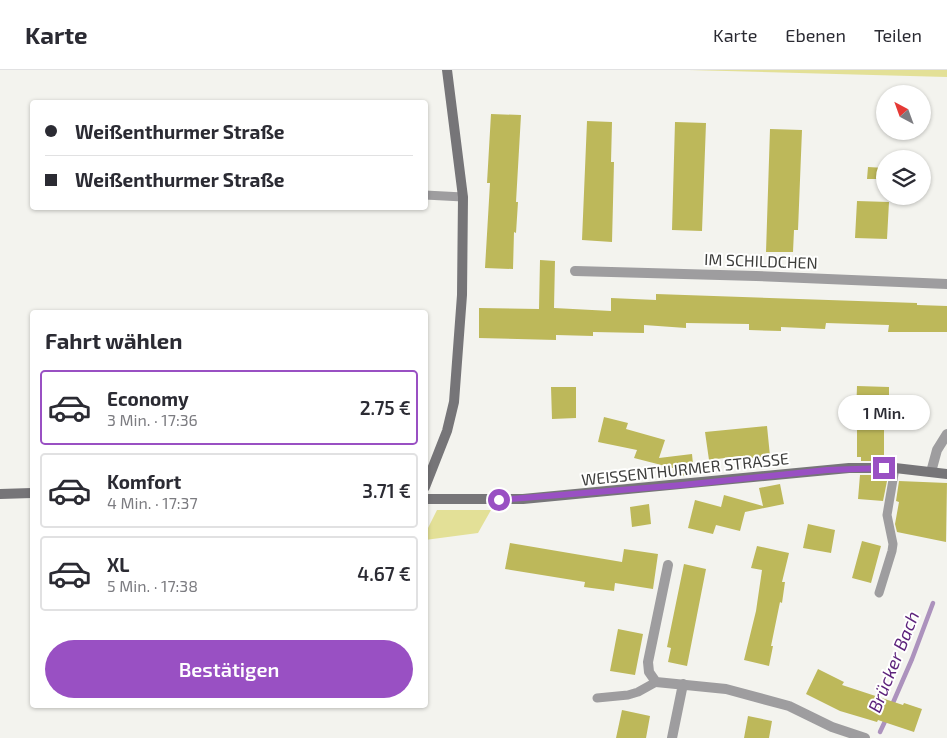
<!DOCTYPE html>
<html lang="de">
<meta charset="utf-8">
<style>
body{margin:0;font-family:"Exo 2",sans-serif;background:#f2f2f3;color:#2b2b33;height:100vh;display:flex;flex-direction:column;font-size:19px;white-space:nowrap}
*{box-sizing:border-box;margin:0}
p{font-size:16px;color:#7c7c81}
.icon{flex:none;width:28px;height:28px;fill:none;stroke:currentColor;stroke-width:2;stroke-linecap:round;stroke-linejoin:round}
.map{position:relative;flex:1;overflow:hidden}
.panel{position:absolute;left:30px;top:240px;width:398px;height:398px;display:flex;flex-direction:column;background:#fff;border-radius:5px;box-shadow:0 1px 4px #0004}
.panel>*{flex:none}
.top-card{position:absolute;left:30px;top:30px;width:398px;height:110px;border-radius:5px;box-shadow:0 1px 4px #0004;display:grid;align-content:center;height:110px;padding:0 15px;background:#fff}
.needle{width:32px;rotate:319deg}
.fabs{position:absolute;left:876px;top:15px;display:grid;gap:10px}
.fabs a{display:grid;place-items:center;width:55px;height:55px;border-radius:50%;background:#fff;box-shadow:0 1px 4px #0004;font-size:25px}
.end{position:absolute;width:22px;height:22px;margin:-11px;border:6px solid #9950c3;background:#fff;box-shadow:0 0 0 2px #fff}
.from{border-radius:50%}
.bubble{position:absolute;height:35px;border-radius:18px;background:#fff;box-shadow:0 1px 4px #0004;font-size:16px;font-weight:600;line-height:35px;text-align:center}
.top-card b{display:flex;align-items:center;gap:18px;height:48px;font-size:19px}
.top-card b+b{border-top:1px solid #e1e1e2}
.top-card i{width:12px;height:12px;background:#2b2b33}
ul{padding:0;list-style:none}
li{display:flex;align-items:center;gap:15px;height:75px;margin:0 10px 8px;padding:0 5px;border:2px solid #e1e1e2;border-radius:5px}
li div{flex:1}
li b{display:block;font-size:19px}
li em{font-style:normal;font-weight:600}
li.active{border-color:#9950c3}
li>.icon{width:45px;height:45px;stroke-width:1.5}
h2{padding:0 15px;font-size:22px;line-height:60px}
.cta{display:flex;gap:10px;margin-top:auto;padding:10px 15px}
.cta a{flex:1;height:58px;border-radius:30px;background:#9950c3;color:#fff;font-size:20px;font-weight:600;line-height:58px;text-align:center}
header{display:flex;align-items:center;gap:30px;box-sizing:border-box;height:70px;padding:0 25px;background:#fff;border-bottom:1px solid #e1e1e2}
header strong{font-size:24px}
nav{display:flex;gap:28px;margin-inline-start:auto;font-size:18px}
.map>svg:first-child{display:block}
.green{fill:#e3e097}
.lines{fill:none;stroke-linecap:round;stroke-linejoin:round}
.stream{stroke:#ac92bd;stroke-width:4.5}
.building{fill:#bdb85a}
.lane{stroke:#9e9d9f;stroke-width:9}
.street{stroke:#9e9d9f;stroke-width:10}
.secondary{stroke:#767578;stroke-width:10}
.route{stroke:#9950c3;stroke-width:6}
.labels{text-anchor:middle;stroke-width:4;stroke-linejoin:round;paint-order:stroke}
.street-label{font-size:16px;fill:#3d3d3b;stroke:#fffffe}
.water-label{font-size:18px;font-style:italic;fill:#5d237c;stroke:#fffffe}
</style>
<header>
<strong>Karte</strong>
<nav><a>Karte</a><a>Ebenen</a><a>Teilen</a></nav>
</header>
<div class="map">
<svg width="947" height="668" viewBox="0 0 947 668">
<rect width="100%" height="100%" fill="#f3f3ee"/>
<path class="green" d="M689,0h258v7z
M437,440h54l-13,23 -53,7v-6z"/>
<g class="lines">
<path class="stream" d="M892,635l20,-46 21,-56
M880,662l7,-15"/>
</g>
<path class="building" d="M491,44l30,1 -5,87h2l-2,31 -2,-1 -1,37 -28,-1 5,-85h-3z
M587,51l25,1 -1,40h3l-2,80 -30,-2z
M675,52l31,1 -4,108 -30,-1z
M770,59l32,1 -4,100h-4l-1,22h-27z
M868,97l17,1v11h-18z
M857,131l32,1 -2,37 -32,-1z
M540,190l15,1 -1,47 57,3v-13l45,2v-6l261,9v2l30,1v26h-59l1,-7 -63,-2 -1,6 -44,-2v4l-32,-1v-6l-63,-1v5l-42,-3v8l-51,-1v4l-37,-1v5l-77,-2v-30l60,1z
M857,316l32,1v14l28,1 -1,22 -32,-1v34h-3v4h-20v-4h-4v-40h-1z
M551,317h25v31l-24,1z
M604,347l24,6 -2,6 39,11 -6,18 33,-4 2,20 -20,3 -1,-9 -39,-10 3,-8 -39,-8z
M767,356l3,30 -30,3v-3l-31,4 -4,-28z
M860,405h20v5l7,1 -4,20 -25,-2z
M899,411l48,2 -1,59 -49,-10 -2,-8 4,-22 -3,-1z
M780,414l4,20 -39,8 -5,19 -24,-6 -3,9 -25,-6 7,-28 26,7 3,-12 39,11 -4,-18z
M649,434l2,20 -19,3 -2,-20z
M808,454l27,6 -4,23 -28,-5z
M862,471l19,5 -10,37 -19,-5z
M510,473l112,19 2,-13 34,5 -5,35 -38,-6 -1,8 -30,-4 1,-5 -80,-13z
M757,476l32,7 -7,29h3l-3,21 -2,-1 -9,44h2l-4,20 -25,-6 12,-49 6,-41 -11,-2z
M684,494l22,5 -19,97 -19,-4 3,-14 -4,-1z
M618,559l25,5 -8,41 -25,-4z
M818,599l26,13 -2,3 61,20 1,-2 18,6 -8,23 -36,-12 -1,2 -37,-11 -34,-17z
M622,640l28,6 -4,22h-30z
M748,646l24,5 -3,17h-25z"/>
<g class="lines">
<path class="lane" d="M425,125l38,2
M879,523l13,-42 1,-7 -6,-29 8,-47
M597,628l31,-3 10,-3 18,-10"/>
<path class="street" d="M575,201l181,5 191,8
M931,402l6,-22 10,-16
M668,495l-20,97 1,10 7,10 70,7 63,17 43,21 33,11
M672,668l11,-54"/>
<path class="secondary" d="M425,417l22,-56 7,-29 8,-107 1,-98 -16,-127
M0,424l32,-1
M425,429h98l326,-31h46l52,6"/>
</g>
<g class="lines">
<path class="route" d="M499,430l183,-15 145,-15 57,-2"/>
</g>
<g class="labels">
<g class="street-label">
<text transform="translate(761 191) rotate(2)" y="6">IM SCHILDCHEN</text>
<text transform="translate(685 399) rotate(-6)" y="6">WEISSENTHURMER STRASSE</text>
</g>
<g class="water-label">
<text transform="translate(894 592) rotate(-68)" y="6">Brücker Bach</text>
</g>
</g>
</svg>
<div class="fabs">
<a><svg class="needle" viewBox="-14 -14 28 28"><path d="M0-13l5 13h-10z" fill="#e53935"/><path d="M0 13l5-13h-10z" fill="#7c7c81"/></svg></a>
<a><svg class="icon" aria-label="layers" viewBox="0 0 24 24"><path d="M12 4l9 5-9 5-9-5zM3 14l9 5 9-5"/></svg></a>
</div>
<i class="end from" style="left:499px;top:430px"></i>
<i class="end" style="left:884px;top:398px"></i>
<div class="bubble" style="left:838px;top:325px;width:92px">1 Min.</div>
<div class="top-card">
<b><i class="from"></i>Weißenthurmer Straße</b>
<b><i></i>Weißenthurmer Straße</b>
</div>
<section class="panel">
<h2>Fahrt wählen</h2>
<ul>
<li class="active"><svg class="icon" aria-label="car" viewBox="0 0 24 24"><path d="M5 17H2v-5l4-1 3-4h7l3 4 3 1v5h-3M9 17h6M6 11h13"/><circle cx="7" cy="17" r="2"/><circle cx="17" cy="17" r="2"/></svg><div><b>Economy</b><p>3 Min. · 17:36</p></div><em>2.75 €</em></li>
<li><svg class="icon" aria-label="car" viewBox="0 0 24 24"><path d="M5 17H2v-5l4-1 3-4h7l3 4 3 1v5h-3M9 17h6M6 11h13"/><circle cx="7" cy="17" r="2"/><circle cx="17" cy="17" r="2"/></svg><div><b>Komfort</b><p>4 Min. · 17:37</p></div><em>3.71 €</em></li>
<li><svg class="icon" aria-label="car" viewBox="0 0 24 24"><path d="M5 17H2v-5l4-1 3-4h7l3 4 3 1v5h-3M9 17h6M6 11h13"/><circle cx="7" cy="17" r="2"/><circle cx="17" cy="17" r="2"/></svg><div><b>XL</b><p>5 Min. · 17:38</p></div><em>4.67 €</em></li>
</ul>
<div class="cta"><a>Bestätigen</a></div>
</section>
</div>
